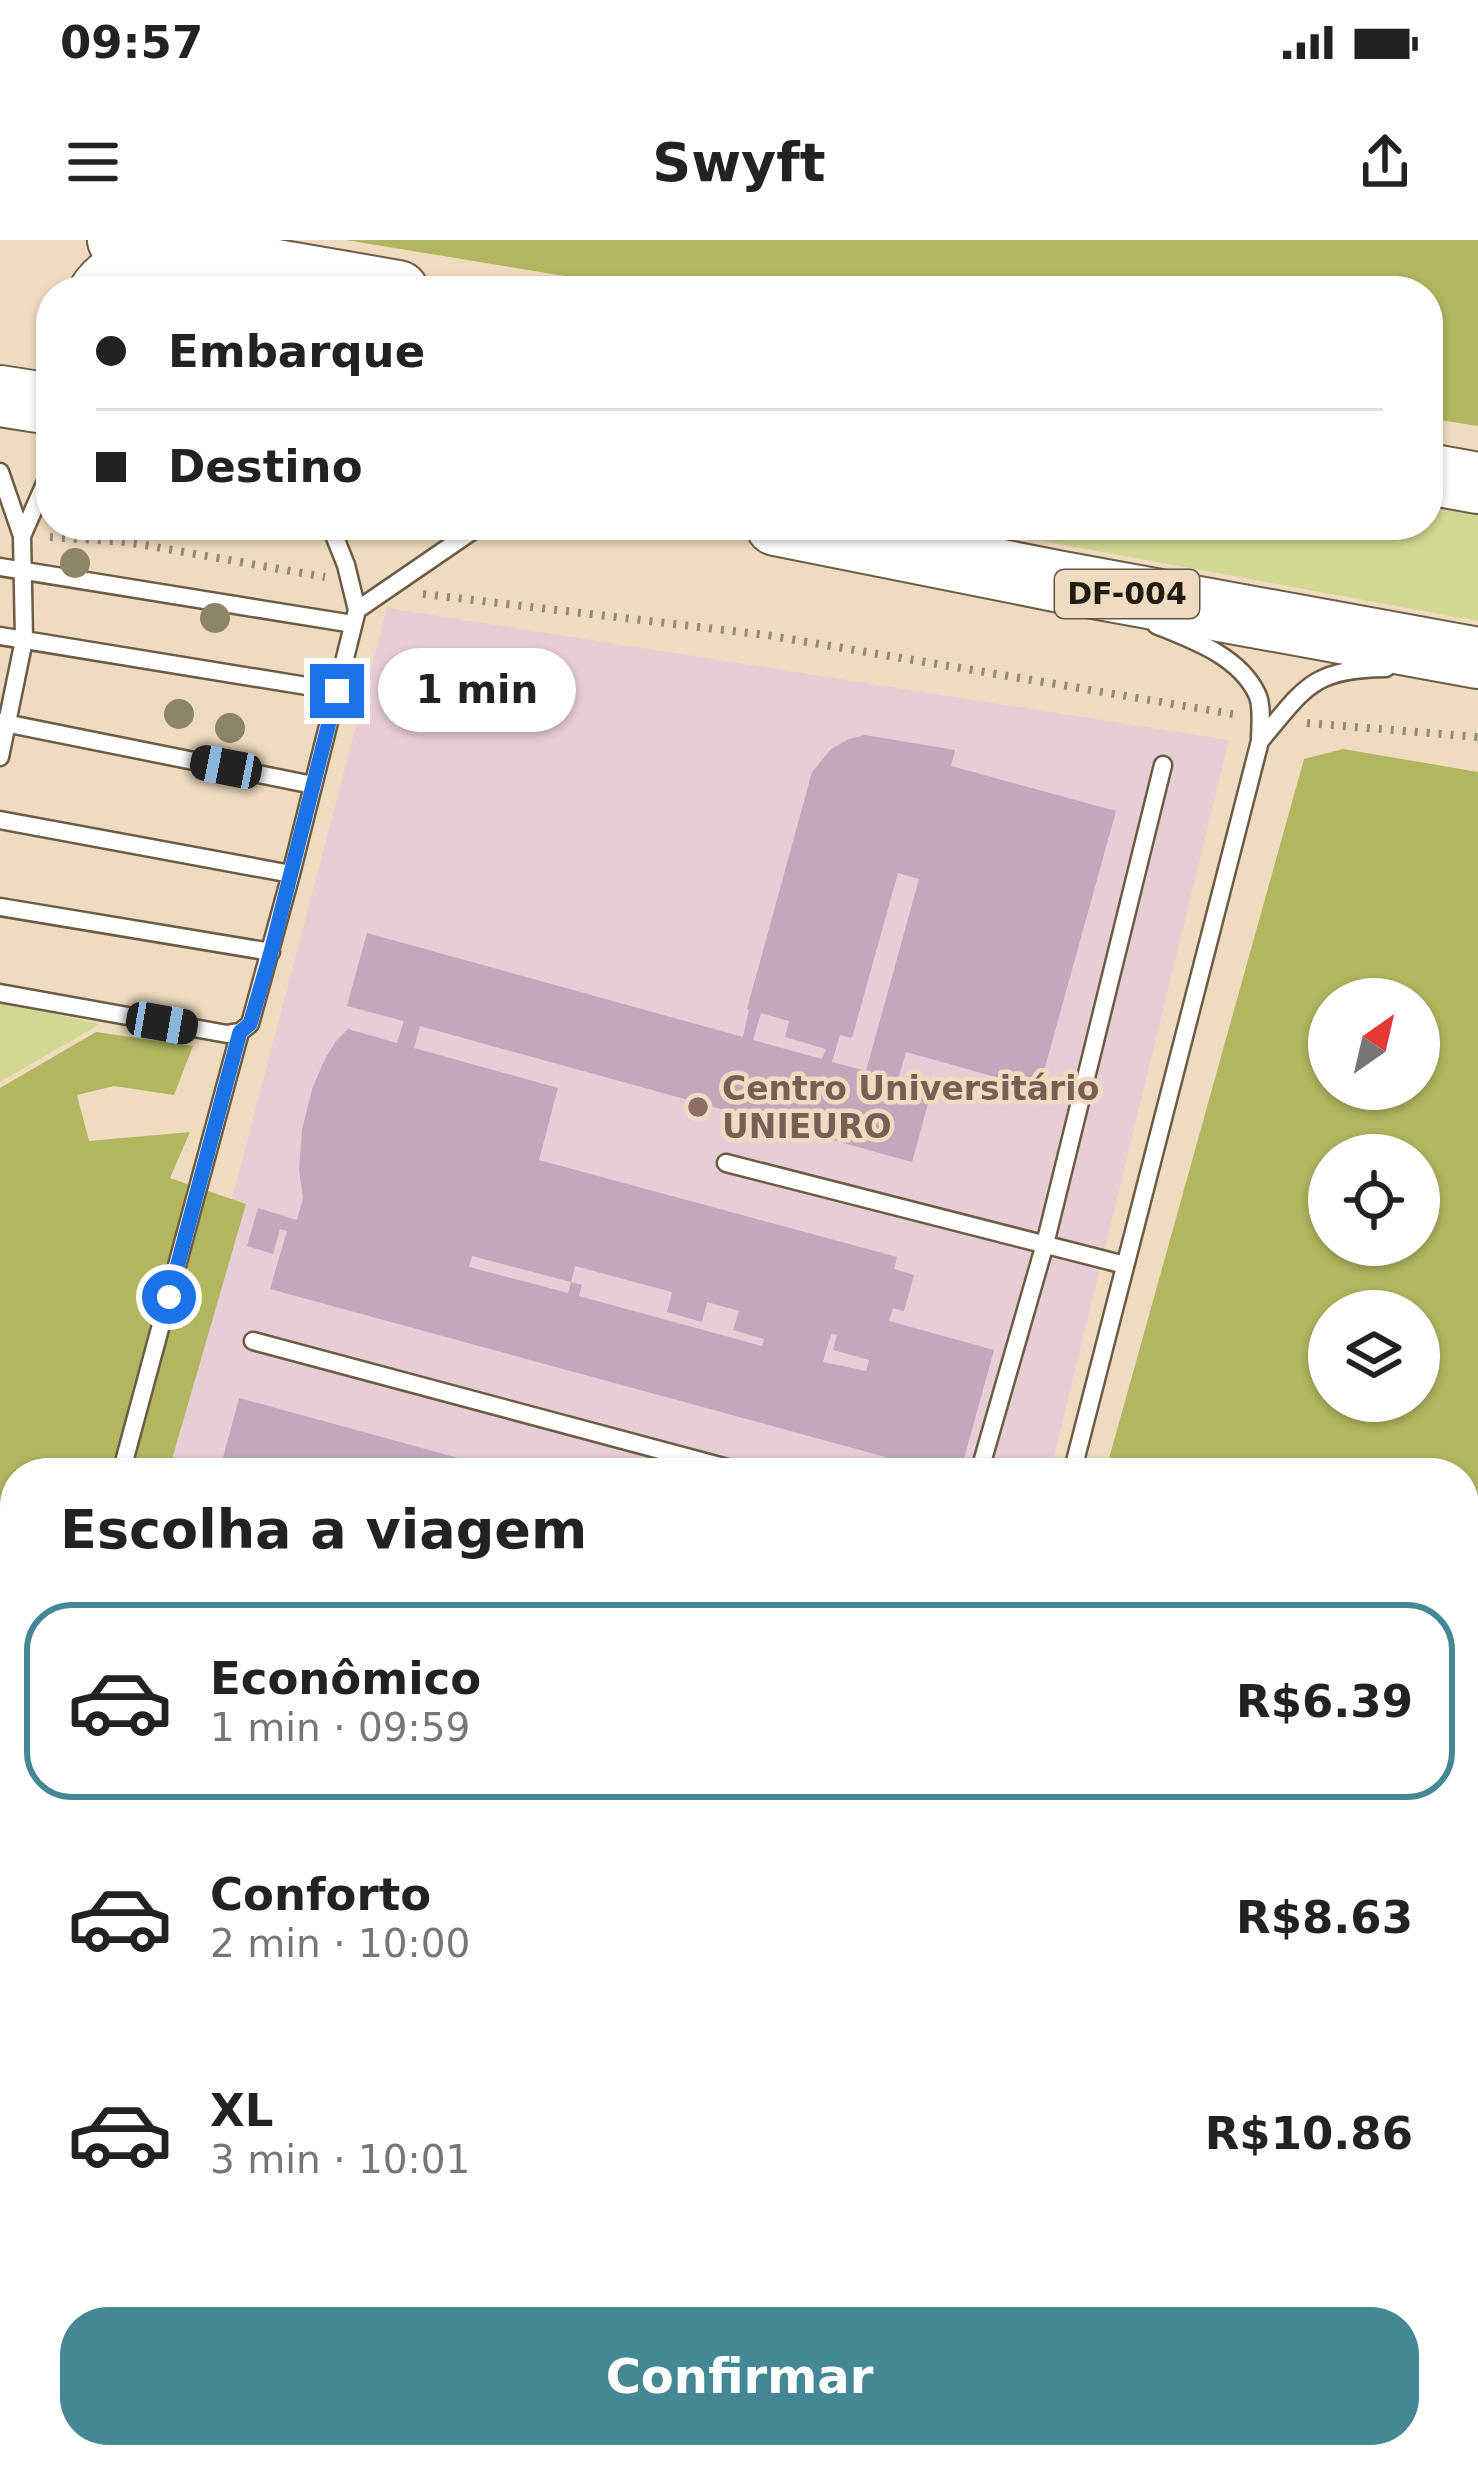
<!DOCTYPE html>
<html lang="pt">
<meta charset="utf-8">
<style>
body{margin:0;font-family:"DejaVu Sans",sans-serif;background:#f2f2f2;color:#222;height:100vh;display:flex;flex-direction:column;font-size:45px;white-space:nowrap}
*{box-sizing:border-box;margin:0}
p{font-size:39px;color:#767676}
.icon{flex:none;width:66px;height:66px;fill:none;stroke:currentColor;stroke-width:2;stroke-linecap:round;stroke-linejoin:round}
.map{position:relative;flex:1;overflow:hidden}
.sheet{position:absolute;left:0px;top:1218px;width:1479px;height:1011px;display:flex;flex-direction:column;background:#fff;border-radius:48px 48px 0 0;box-shadow:0 3px 9px #0004}
.sheet>*{flex:none}
.guide{position:absolute;left:36px;top:36px;width:1407px;height:264px;border-radius:48px;box-shadow:0 3px 9px #0004;display:grid;align-content:center;height:264px;padding:0 60px;background:#fff}
.needle{width:78px;rotate:34deg}
.controls{position:absolute;left:1308px;top:738px;display:grid;gap:24px}
.controls a{display:grid;place-items:center;width:132px;height:132px;border-radius:50%;background:#fff;box-shadow:0 3px 9px #0004;font-size:60px}
.end{position:absolute;width:54px;height:54px;margin:-27px;border:15px solid #1a73e8;background:#fff;box-shadow:0 0 0 6px #fff}
.from{border-radius:50%}
.bubble{position:absolute;height:84px;border-radius:42px;background:#fff;box-shadow:0 3px 9px #0004;font-size:39px;font-weight:600;line-height:84px;text-align:center}
.car{position:absolute;width:36px;height:72px;margin:-36px -18px;border-radius:15px;box-shadow:0 0 9px 3px #0007;background:linear-gradient(#222 24%,#8ab4d8 0 40%,#222 0 76%,#8ab4d8 0 86%,#222 0)}
.guide b{display:flex;align-items:center;gap:42px;height:114px;font-size:45px}
.guide b+b{border-top:3px solid #e0e0e0}
.guide i{width:30px;height:30px;background:#222}
ul{padding:0;list-style:none}
li{display:flex;align-items:center;gap:36px;height:198px;margin:0 24px 18px;padding:0 36px;border:6px solid transparent;border-radius:48px}
li div{flex:1}
li b{display:block;font-size:45px}
li em{font-style:normal;font-weight:600}
li.selected{border-color:#438894}
li>.icon{width:108px;height:108px;stroke-width:1.5}
h2{padding:0 60px;font-size:54px;line-height:144px}
.primary-button{display:flex;gap:24px;margin-top:auto;padding:24px 60px}
.primary-button a{flex:1;height:138px;border-radius:48px;background:#438894;color:#fff;font-size:48px;font-weight:600;line-height:138px;text-align:center}
.status{display:flex;justify-content:space-between;align-items:center;height:84px;padding:0 60px;background:#fff;direction:ltr}
.status svg{height:33px;fill:currentColor}
header{display:flex;justify-content:space-between;align-items:center;height:156px;padding:0 60px;background:#fff;font-size:54px;font-weight:600}
.map>svg:first-child{display:block}
.education{fill:#e7cdd5}
.green{fill:#d2d792}
.forest{fill:#b1b65f;fill-rule:evenodd}
.building{fill:#c2a7bd;fill-rule:evenodd}
.lines{fill:none;stroke-linecap:round;stroke-linejoin:round}
.lane-casing{stroke:#6d5c44;stroke-width:21}
.highway-casing{stroke:#6d5c44;stroke-width:64}
.path{stroke:#978975;stroke-width:8;stroke-dasharray:3 9;stroke-linecap:butt}
.lane{stroke:#fff;stroke-width:16}
.highway{stroke:#fff;stroke-width:60}
.tree{fill:#8d8564}
.route{stroke:#1a73e8;stroke-width:15}
.education-dot{fill:#8d6e63;stroke:#efdcc0;stroke-width:4.5}
.labels{text-anchor:middle;stroke-width:9;stroke-linejoin:round;paint-order:stroke}
.shield{fill:#efdcc0;stroke:#605546;stroke-width:3}
.shield-label{font-size:30px;font-weight:bold;fill:#221b11}
.education-label{font-size:33px;font-weight:bold;fill:#785e54;stroke:#efdcc0;text-anchor:start}
</style>
<div class="status"><b>09:57</b><svg viewBox="0 0 49 12"><path d="M0 12V9h3v3zM5 12V6h3v6zM10 12V3h3v9zM15 12V0h3v12zM26 1h20v11H26zM47 4h2v5h-2z"/></svg></div>
<header><svg class="icon" aria-label="menu" viewBox="0 0 24 24"><path d="M4 6h16M4 12h16M4 18h16"/></svg>Swyft<svg class="icon" aria-label="share" viewBox="0 0 24 24"><path d="M12 15V3M7 8l5-5 5 5M5 13v7h14v-7"/></svg></header>
<div class="map">
<svg width="1478" height="2228" viewBox="0 0 1478 2228">
<rect width="100%" height="100%" fill="#efdcc0"/>
<path class="education" d="M387,368l842,132 -179,733h-890z"/>
<path class="green" d="M1428,260l50,9v112l-522,-96h472z
M0,762l100,22 -100,58z
M0,1401l15,6v283l-15,47z
M15,1868v152l-15,-3v-102z"/>
<path class="forest" d="M346,0h1132v186l-50,-8v-127h-772z
M1343,509l135,23v1696h-1478v-204l15,4v186h1449v-981h-359l199,-714zM1329,759h90v90h-90zM1419,915v90h-90v-90zM1329,1071h90v90h-90z
M96,792l97,14 -19,49 -60,-9 -37,9 12,46 101,-9 -20,46 76,26 -78,269h-153v127l-15,6v-518z"/>
<path class="building" d="M865,495l90,15 -4,16 165,45 -77,278 -133,-37 -8,28 34,9 -20,73 -492,-136 -6,22 144,40 -19,72 358,97 -3,12 20,6 -10,36 -11,-3 -4,13 105,29 -34,123h-16l-674,-184 17,-58 -7,-2 -7,25 -26,-8 11,-38 39,12 6,-22 -4,-28 3,-40 10,-41 13,-30 11,-18 12,-12 49,14 7,-22 -57,-15 20,-73 376,104 6,-27 -2,-1 65,-237 19,-23 18,-10zM898,633l21,6 -53,192 -34,-9 8,-27 12,3zM761,773l28,8 -4,16 41,12 -4,10 -69,-19zM472,1016l99,26 -3,11 -99,-26zM575,1026l97,26 -5,20 35,10 5,-20 32,9 -6,19 31,9 -2,7 -183,-50 3,-11 -11,-3zM831,1094l6,1 -4,15 36,10 -3,11 -43,-9z
M239,1158l234,64 -3,11h-251z"/>
<g class="lines">
<defs>
<path id="lane" d="M0,232l22,64 2,104 -24,117
M22,296l29,-66
M0,327l353,57
M357,370l124,-85
M0,396l337,55
M0,482l313,63
M1260,501c45,-53 51,-72 126,-73
M0,580l291,54
M0,667l271,45
M0,753l227,41 13,-2 10,-8 41,-150 66,-264 -11,-45 -16,-40
M726,923l399,102
M253,1101l493,132
M121,1233l119,-441
M979,1233l66,-229 118,-479
M1072,1233l188,-732c0,-14 3,-35 -3,-47 -18,-38 -64,-54 -101,-69
M0,1532l15,11"/>
<path id="highway" d="M118,0l60,13 220,38
M100,51c19,-25 49,-31 78,-38
M0,156l51,8
M1428,234l50,9
M776,285l280,56 422,77"/>
</defs>
<use href="#lane" class="lane-casing"/>
<use href="#highway" class="highway-casing"/>
<path class="path" d="M50,297l77,5 198,35
M423,354l343,41 472,80
M1307,483l171,14"/>
<use href="#lane" class="lane"/>
<use href="#highway" class="highway"/>
</g>
<g class="tree">
<circle cx="75" cy="323" r="15"/>
<circle cx="215" cy="378" r="15"/>
<circle cx="179" cy="474" r="15"/>
<circle cx="230" cy="488" r="15"/>
</g>
<g class="lines">
<path class="route" d="M169,1057l71,-265 10,-8 21,-72 66,-261"/>
</g>
<circle class="education-dot" cx="698" cy="867" r="12"/>
<g class="labels">
<rect class="shield" x="1055" y="330" width="144" height="48" rx="9"/>
<g class="shield-label">
<text x="1127" y="364">DF-004</text>
</g>
<g class="education-label">
<text x="722" y="860">Centro Universitário<tspan x="722" dy="38">UNIEURO</tspan></text>
</g>
</g>
</svg>
<div class="controls">
<a><svg class="needle" viewBox="-14 -14 28 28"><path d="M0-13l5 13h-10z" fill="#e53935"/><path d="M0 13l5-13h-10z" fill="#767676"/></svg></a>
<a><svg class="icon" aria-label="locate" viewBox="0 0 24 24"><circle cx="12" cy="12" r="6"/><path d="M12 2v4M12 18v4M2 12h4M18 12h4"/></svg></a>
<a><svg class="icon" aria-label="layers" viewBox="0 0 24 24"><path d="M12 4l9 5-9 5-9-5zM3 14l9 5 9-5"/></svg></a>
</div>
<i class="end from" style="left:169px;top:1057px"></i>
<i class="end" style="left:337px;top:451px"></i>
<div class="bubble" style="left:378px;top:408px;width:198px">1 min</div>
<i class="car" style="left:226px;top:527px;rotate:281deg"></i>
<i class="car" style="left:162px;top:783px;rotate:100deg"></i>
<div class="guide">
<b><i class="from"></i>Embarque</b>
<b><i></i>Destino</b>
</div>
<section class="sheet">
<h2>Escolha a viagem</h2>
<ul>
<li class="selected"><svg class="icon" aria-label="car" viewBox="0 0 24 24"><path d="M5 17H2v-5l4-1 3-4h7l3 4 3 1v5h-3M9 17h6M6 11h13"/><circle cx="7" cy="17" r="2"/><circle cx="17" cy="17" r="2"/></svg><div><b>Econômico</b><p>1 min · 09:59</p></div><em>R$6.39</em></li>
<li><svg class="icon" aria-label="car" viewBox="0 0 24 24"><path d="M5 17H2v-5l4-1 3-4h7l3 4 3 1v5h-3M9 17h6M6 11h13"/><circle cx="7" cy="17" r="2"/><circle cx="17" cy="17" r="2"/></svg><div><b>Conforto</b><p>2 min · 10:00</p></div><em>R$8.63</em></li>
<li><svg class="icon" aria-label="car" viewBox="0 0 24 24"><path d="M5 17H2v-5l4-1 3-4h7l3 4 3 1v5h-3M9 17h6M6 11h13"/><circle cx="7" cy="17" r="2"/><circle cx="17" cy="17" r="2"/></svg><div><b>XL</b><p>3 min · 10:01</p></div><em>R$10.86</em></li>
</ul>
<div class="primary-button"><a>Confirmar</a></div>
</section>
</div>
